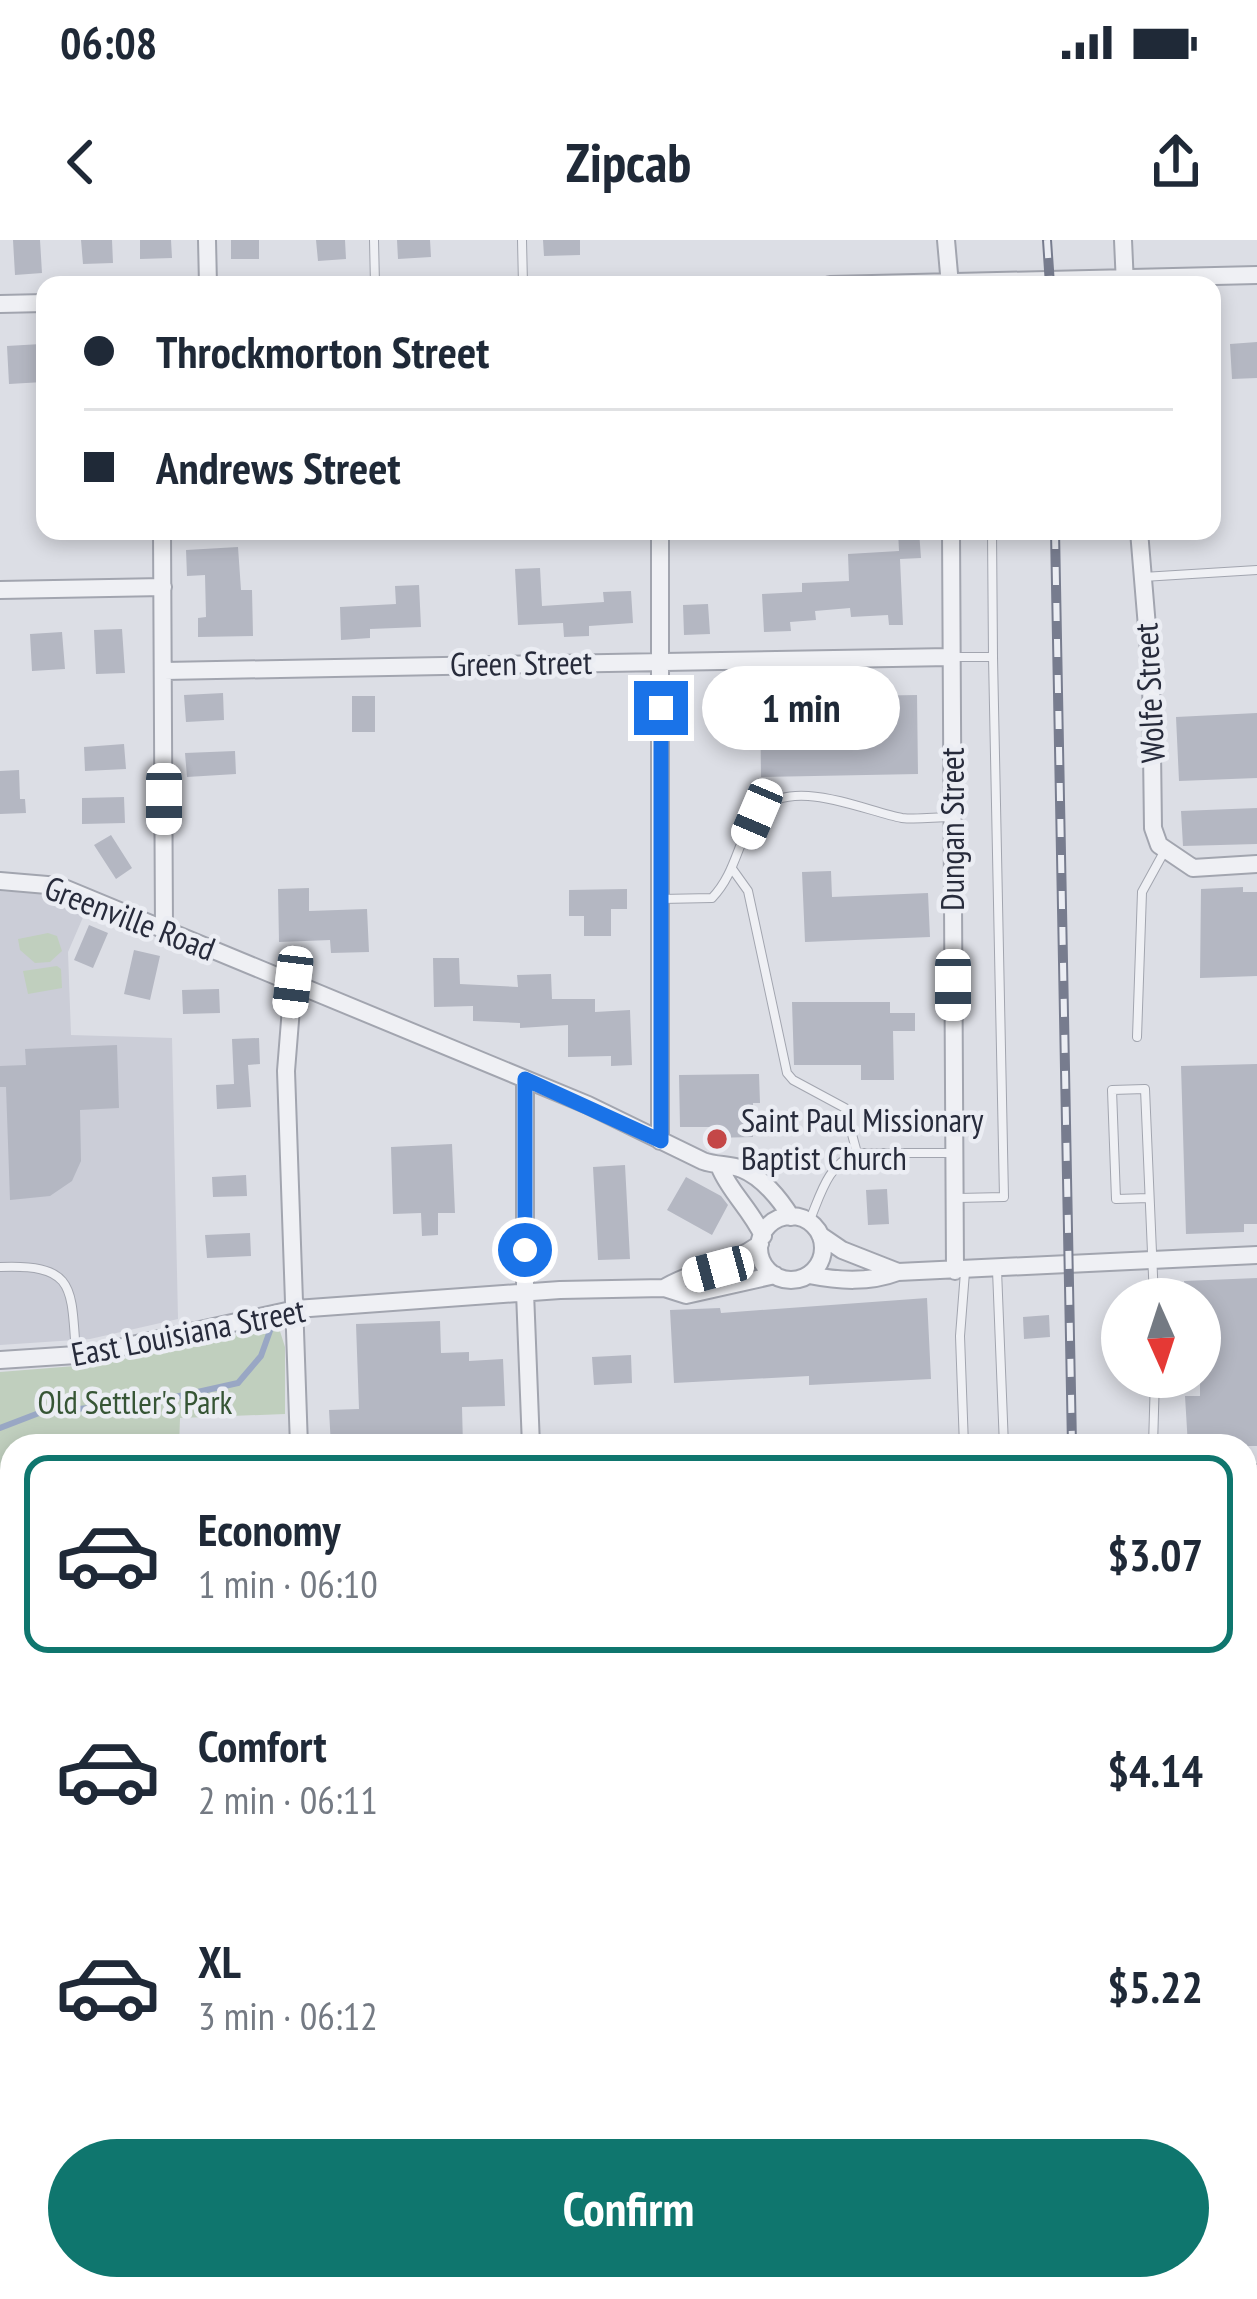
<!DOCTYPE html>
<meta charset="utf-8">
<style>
body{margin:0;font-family:"PT Sans Narrow",sans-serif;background:#f6f6f7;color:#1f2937;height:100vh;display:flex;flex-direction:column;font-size:45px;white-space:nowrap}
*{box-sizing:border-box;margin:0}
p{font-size:39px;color:#747a83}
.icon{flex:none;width:66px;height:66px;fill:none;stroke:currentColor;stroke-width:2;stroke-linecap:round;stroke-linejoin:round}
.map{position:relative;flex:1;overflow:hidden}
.details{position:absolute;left:0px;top:1194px;width:1257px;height:867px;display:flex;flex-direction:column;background:#fff;border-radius:36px 36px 0 0;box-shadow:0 6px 18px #0003}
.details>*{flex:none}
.hud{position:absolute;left:36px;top:36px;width:1185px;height:264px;border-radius:24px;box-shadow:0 6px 18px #0003;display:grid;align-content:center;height:264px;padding:0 48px;background:#fff}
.needle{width:78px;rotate:177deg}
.tools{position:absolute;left:1101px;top:1038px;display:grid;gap:24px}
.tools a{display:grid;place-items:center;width:120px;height:120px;border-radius:50%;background:#fff;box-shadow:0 6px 18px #0003;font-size:60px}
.end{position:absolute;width:54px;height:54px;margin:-27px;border:15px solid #1a73e8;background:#fff;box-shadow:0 0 0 6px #fff}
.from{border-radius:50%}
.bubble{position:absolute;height:84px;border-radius:42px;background:#fff;box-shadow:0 6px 18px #0003;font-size:39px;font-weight:700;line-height:84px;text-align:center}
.car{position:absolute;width:36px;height:72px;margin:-36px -18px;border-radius:15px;box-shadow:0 0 9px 3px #0007;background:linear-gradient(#fff 24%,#345 0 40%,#fff 0 76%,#345 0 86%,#fff 0)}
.hud b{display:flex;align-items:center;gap:42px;height:114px;font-size:45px}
.hud b+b{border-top:3px solid #e0e1e3}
.hud i{width:30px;height:30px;background:#1f2937}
ul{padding:21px 0 0;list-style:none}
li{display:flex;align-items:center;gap:36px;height:198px;margin:0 24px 18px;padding:0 24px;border:6px solid transparent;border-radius:24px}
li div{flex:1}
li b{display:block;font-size:45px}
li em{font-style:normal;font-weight:700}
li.on{border-color:#0f766e}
li>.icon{width:108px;height:108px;stroke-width:1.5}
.primary-button{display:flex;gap:24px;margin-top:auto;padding:24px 48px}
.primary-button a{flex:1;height:138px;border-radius:72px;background:#0f766e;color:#fff;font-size:48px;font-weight:700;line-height:138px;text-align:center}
.status{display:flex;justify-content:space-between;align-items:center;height:84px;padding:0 60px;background:#fff;direction:ltr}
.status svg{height:33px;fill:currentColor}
header{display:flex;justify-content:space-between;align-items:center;height:156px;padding:0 48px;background:#fff;font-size:54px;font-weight:700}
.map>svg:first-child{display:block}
.built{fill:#cbcdd7}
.park{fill:#c0cfbe}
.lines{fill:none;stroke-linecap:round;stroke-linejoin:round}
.stream{stroke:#99a7c4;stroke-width:6}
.building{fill:#b4b7c2}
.lane-casing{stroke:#a2a5af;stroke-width:10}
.street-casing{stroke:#a2a5af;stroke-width:20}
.path{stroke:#b7b9c0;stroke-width:3;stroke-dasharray:9 9;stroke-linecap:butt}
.lane{stroke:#eff0f4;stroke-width:8}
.street{stroke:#eff0f4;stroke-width:16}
.rail-casing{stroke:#777c8e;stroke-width:10}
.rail{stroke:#ebedf3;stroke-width:6;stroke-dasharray:18;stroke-linecap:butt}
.route{stroke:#1a73e8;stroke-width:15}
.poi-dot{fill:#c44747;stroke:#ebedf3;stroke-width:4.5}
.labels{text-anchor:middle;stroke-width:9;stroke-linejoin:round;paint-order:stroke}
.street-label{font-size:33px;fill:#272b3b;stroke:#ebedf3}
.poi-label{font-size:33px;fill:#272b3b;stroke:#ebedf3;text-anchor:start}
.park-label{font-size:33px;fill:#365535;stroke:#ebedf3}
</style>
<div class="status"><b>06:08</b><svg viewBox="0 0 49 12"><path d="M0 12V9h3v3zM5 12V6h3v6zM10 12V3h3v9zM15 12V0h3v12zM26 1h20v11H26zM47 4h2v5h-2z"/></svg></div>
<header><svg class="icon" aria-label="back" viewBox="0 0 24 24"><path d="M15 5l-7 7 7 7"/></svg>Zipcab<svg class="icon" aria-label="share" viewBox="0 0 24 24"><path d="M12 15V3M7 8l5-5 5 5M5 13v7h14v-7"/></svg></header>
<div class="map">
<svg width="1257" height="2059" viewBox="0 0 1257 2059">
<rect width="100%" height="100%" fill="#dcdee5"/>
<path class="built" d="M0,651l48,3 39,14 -19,44 3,83 101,3 6,281 -88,20 -90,6z"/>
<path class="park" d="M48,693l9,3 5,15 -12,11 -15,1 -15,-13 -2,-11z
M57,726l4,3 1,19 -34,6 -5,-23z
M278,1085l7,22v67l-105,4 -1,28h-167v123l-12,3v-200l100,-8z"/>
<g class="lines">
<path class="stream" d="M0,1188l39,-15 118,-12 81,-18 23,-27 10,-28"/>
</g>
<path class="building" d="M13,0h27l2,33 -27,2z
M81,0h31l1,23 -30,1z
M140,0h31l1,18 -32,1z
M231,0h28v19h-28z
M316,0h29l1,19 -28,2z
M397,0h33l1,17 -33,2z
M543,0h37v15l-36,1z
M1257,102v36l-25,1 -2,-35z
M41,104l2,38 -34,2 -2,-38z
M898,291h21l2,27 -21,1 3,66h-14l-1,-10 -37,2 -1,-9 -35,3 1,9 -26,2 1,9 -27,1 -2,-38 40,-2v-9l47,-2 -1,-27 51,-3z
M238,307l3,43h11l1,46 -55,1v-19l8,-1 -1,-42 -18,1 -1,-26z
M540,328l2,38 62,-4 -1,-10 28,-1 2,32 -44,3v10l-25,1 -1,-14 -45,2 -3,-56z
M419,345l2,42 -51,2v9l-29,2 -1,-33 56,-3 -1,-18z
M708,364l2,30 -26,1 -1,-30z
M122,389l3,44 -29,1 -2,-44z
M62,392l3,37 -33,2 -2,-37z
M859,441v15l58,-1 1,79 -157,3 -1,-82h40v-13z
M223,453l1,27 -38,2 -2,-27z
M352,456h23v36h-23z
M1257,473v65l-78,3 -3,-64z
M124,504l2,25 -41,2 -1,-24z
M235,511l1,23 -49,3 -2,-24z
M19,530l1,29h5l1,14 -26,1v-43z
M124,557l1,26 -43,1v-26z
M1257,568v36l-74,2 -2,-35z
M111,595l21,33 -16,11 -22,-34z
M831,631l1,26 96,-4 2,44 -125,5 -3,-70z
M1243,647v5h14v84l-57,2 1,-89z
M309,648v23l58,-2 2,43 -38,1 -1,-13 -51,2 -1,-53z
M627,649v20h-16v27h-27v-20h-15v-26z
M89,685l19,8 -15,35 -19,-8z
M134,710l26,6 -10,44 -26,-6z
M433,718h26l1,26 58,3 -1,-12 34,-1 1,25h43v13l35,-2 2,55 -21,1v-10l-43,1v-32l-48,3v-5l-47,-2v-15l-39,1z
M219,749l1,24 -37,1 -1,-24z
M792,762h98v11h25v18h-22l1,49h-33v-15h-67z
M259,798l1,26 -12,1 3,42 -34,2 -1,-24 18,-1 -2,-45z
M117,805l2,63 -39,2 1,51 -9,20 -22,15 -40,4 -4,-113h-6v-21l26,-1 -1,-16z
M1257,824v160h-13v8l-58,2 -5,-168z
M759,834l1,29h-7v34l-41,1v-11h-32l-1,-52z
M452,904l3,69h-17v22l-16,1 -1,-23 -28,1 -2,-67z
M625,925l5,94 -32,1 -5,-93z
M246,935l1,21 -34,1 -1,-20z
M686,937l35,19 7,9 -16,30 -45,-25z
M887,949l2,35 -21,1 -2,-35z
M250,993l1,23 -44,2 -2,-23z
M1257,1038v168h-69l-3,-50h15v-97h-15l-1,-18z
M927,1058l4,81 -122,6v-9l-135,7 -4,-73 50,-2 1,5z
M1049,1075l1,22 -26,2 -1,-22z
M440,1081l1,32 28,-1v9l34,-2 2,47 -43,1 1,39h-132l-2,-36 30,-1 -3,-85z
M631,1115l1,28 -38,2 -2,-28z"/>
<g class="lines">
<defs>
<path id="lane" d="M374,0l1,45
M522,0l1,45
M1143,337l114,-7
M953,417h40l-1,-126
M733,630l15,21 39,182 6,7 52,28 12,45c-30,12 -36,41 -48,69
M661,659l51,-1c25,-26 26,-61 45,-84 31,-40 107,-3 145,4 15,2 33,-1 48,-1
M1137,797l5,-145 22,-40
M857,913h94
M958,958l46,-1 -11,-540
M1149,958l-33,1 -4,-109 33,-1 9,210
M0,1027c76,-3 71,20 76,87
M997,1030l7,176
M702,1206l41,-5 2,5
M964,1206l-4,-110 5,-64
M1153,1206l2,-69
M0,1515l12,-27
M1245,2007h12
M68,2049l1,10
M1178,2049v10"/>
<path id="street" d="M207,0l1,45
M946,0l4,45
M1123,0l2,45
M830,45l427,-10
M0,64l45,-1
M162,291l2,397
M660,291v610
M951,291l4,740
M1139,291l12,144 2,153 6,17 34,23 64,-4
M0,350l163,-3
M164,431l786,-14
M0,641l59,5 529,219 115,56c13,5 27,3 39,8 20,8 38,30 49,48
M293,743l-7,88 13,375
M525,839v213l6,154
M720,928c10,24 31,42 43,68
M759 1008a32 32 0 1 1 64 0a32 32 0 1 1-64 0Z
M820,995l22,15 56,22
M809,1035c30,6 60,8 89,-3l359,-17
M664,1048c32,-19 64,-21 96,-44
M0,1120l91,-6 205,-45 264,-19 104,-2 22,7 89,-20
M1245,1234l12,-1
M0,1343l12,-4
M544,2049v10
M825,2049v10"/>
</defs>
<use href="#lane" class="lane-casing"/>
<use href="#street" class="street-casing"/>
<path class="path" d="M0,1313l12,-3"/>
<use href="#lane" class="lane"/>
<use href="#street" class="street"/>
<defs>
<path id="rail" d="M1047,0l3,45
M1055,291l17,915
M1087,2049v10"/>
</defs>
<use href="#rail" class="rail-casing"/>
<use href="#rail" class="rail"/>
</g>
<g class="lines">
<path class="route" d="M525,1010v-171l136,62v-433"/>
</g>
<circle class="poi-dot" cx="717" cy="899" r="12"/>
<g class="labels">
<g class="street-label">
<text transform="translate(521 423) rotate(-1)" y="12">Green Street</text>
<text transform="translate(1149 453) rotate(-93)" y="12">Wolfe Street</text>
<text transform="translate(952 589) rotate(-90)" y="12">Dungan Street</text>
<text transform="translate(130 678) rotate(21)" y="12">Greenville Road</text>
<text transform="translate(188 1092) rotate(-11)" y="12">East Louisiana Street</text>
</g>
<g class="poi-label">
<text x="741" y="892">Saint Paul Missionary<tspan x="741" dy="38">Baptist Church</tspan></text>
</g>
<g class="park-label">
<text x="135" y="1174">Old Settler's Park</text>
</g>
</g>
</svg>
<div class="tools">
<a><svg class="needle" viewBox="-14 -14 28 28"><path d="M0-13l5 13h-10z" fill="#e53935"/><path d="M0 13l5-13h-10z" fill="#747a83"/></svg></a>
</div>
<i class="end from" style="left:525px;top:1010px"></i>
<i class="end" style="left:661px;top:468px"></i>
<div class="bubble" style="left:702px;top:426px;width:198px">1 min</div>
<i class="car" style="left:164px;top:559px;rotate:180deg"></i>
<i class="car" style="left:757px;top:574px;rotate:203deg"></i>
<i class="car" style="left:293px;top:742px;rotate:187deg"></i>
<i class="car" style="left:953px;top:745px;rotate:180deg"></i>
<i class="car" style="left:718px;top:1029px;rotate:255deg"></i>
<div class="hud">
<b><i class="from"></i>Throckmorton Street</b>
<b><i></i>Andrews Street</b>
</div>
<section class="details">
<ul>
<li class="on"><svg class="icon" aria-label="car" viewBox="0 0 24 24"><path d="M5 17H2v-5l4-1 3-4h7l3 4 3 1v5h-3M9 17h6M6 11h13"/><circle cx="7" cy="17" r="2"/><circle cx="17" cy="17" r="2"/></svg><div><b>Economy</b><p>1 min · 06:10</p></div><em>$3.07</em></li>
<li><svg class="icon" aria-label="car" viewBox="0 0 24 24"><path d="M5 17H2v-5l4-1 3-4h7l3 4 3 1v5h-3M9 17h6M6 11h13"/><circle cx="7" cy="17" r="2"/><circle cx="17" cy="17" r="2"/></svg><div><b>Comfort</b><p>2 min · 06:11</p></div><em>$4.14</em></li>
<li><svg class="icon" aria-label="car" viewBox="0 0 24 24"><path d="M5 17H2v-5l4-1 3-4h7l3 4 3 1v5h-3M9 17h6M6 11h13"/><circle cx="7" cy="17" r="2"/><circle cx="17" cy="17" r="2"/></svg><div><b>XL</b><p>3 min · 06:12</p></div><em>$5.22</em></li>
</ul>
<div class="primary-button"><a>Confirm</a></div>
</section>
</div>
